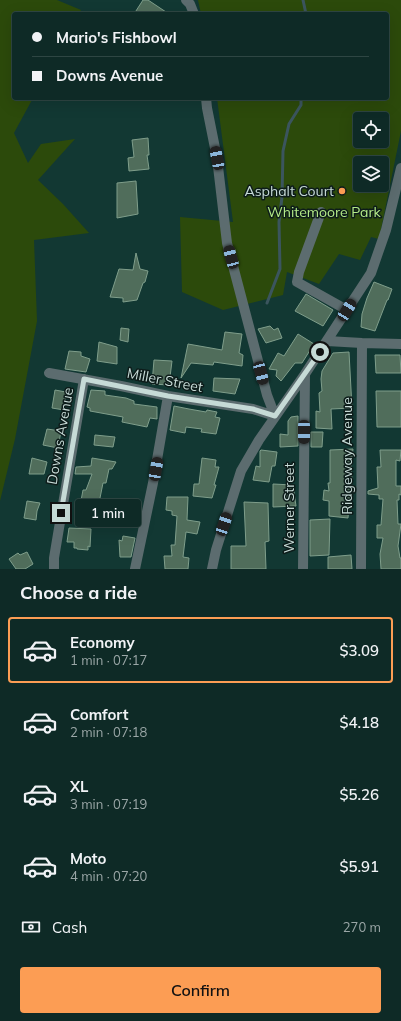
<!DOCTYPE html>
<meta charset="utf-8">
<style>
body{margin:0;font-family:Mulish,sans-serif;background:#1c3632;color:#f1f3f6;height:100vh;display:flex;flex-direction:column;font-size:15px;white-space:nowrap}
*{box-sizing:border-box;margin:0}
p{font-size:13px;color:#9ba7a7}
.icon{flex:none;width:22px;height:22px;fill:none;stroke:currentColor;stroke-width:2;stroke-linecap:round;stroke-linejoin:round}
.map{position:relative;height:569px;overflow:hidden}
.sheet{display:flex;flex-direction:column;background:#0e2a26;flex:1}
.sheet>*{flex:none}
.top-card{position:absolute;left:12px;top:12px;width:377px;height:88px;border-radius:4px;box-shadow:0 4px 16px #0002,0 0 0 1px #2e4643;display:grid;align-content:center;height:88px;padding:0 20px;background:#0e2a26}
.fabs{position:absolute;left:353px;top:112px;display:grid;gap:8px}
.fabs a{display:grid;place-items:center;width:36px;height:36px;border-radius:4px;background:#0e2a26;box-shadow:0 4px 16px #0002,0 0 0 1px #2e4643;font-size:20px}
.end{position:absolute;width:18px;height:18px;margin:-9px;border:5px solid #c6dad6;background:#111;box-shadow:0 0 0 2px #111}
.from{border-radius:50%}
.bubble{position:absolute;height:28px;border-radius:4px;background:#0e2a26;box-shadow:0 4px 16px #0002,0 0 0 1px #2e4643;font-size:13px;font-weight:600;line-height:28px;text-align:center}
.car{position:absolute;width:12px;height:24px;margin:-12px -6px;border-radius:5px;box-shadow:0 0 3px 1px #0007;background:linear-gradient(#222 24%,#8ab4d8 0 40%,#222 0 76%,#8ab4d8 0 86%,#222 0)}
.top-card b{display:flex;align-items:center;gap:14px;height:38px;font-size:15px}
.top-card b+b{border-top:1px solid #2e4643}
.top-card i{width:10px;height:10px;background:#f1f3f6}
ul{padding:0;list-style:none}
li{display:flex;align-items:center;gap:12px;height:66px;margin:0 8px 6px;padding:0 12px;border:2px solid transparent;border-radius:4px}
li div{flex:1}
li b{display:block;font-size:15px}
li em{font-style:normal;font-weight:600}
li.active{border-color:#fc9d54}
li>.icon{width:36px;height:36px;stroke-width:1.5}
h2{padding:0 20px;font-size:18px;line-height:48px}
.pay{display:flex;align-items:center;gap:10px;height:44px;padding:0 20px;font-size:15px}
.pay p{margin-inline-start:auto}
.action{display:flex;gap:8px;margin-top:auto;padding:8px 20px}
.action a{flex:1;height:46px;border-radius:4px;background:#fc9d54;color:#111;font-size:16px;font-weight:600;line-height:46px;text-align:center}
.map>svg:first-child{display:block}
.green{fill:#2c4a0b;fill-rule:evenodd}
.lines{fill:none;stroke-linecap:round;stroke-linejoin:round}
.stream{stroke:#3b555e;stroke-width:3}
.building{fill:#506d5b;stroke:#7f9e8b}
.minor{stroke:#5c6c6f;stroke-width:10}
.route{stroke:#c6dad6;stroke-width:5}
.poi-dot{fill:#fc9d54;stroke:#0d1c1a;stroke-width:1.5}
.labels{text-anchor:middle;stroke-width:3;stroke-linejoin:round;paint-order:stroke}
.poi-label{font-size:14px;fill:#c6dad6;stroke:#0d1c1a;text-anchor:end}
.park-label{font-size:14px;fill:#b4eb88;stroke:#0d1c1a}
.street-label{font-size:14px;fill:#c6dad6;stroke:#0d1c1a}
</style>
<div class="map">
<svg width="401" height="569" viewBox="0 0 401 569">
<rect width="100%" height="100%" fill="#123833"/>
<path class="green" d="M0,0h57l24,10 -2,4h-65v84h19l-19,35 14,30 13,-19 34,-5 -37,41 25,24 26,29 -55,7 3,81 -22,118 -15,62z
M198,0h203v131l-22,108 -8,-2 -11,23 -21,-6 -20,30 -32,-12 -4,23 -60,15 -41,-18 -2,-75 53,5 -16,-124h170v-84h-186zM360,119h22v22h-22zM360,163h22v22h-22z"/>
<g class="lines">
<path class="stream" d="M303,0l3,14
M267,303l13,-34 -1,-47 3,-25 1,-46 6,-27 12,-19v-7"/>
</g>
<path class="building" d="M143,0h5l21,14h-35z
M148,138l1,17h-2l2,14 -20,2 -1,-13 6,-1 -2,-17z
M136,181l2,33 -21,4v-35z
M136,253l4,16 8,2 -3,11 -2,1 -6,17 -14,2v-4l-13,-1 9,-28 14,1z
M374,282l18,7 -4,11h-1l-12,31 -14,-4 1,-13 5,-16z
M306,294l27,16 -10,16 -28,-15z
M270,326l4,4 4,-2 4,10 -16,5 -8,-14z
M121,328l8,1 -1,13 -8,-2z
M225,332l17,2 -3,19 4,2 -1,11 -28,-4 -1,3 -22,-2 -10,15 7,-34 34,6z
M298,334l16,10 -12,19h-7l-14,18 -5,-5 1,-6 -8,-1 9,-16 6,3z
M99,342l18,5v17l-20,-3z
M69,351l12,1v4l9,3 -4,13 -21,-3z
M349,352l3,56 -21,1 1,20 -16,-1v-17l4,1 -1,-19 3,-2 -1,-12 1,-8 11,-18z
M375,355h25l1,18h-25z
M154,360l18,1 -3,24 -17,-1z
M214,378l26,1 -5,15 -22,-3z
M55,390l11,2 -2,18 -12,-2z
M91,390l14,1v4l21,3 8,3v3l23,3v12l-7,-1 -3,9 -25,-5 1,-5 -33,-6v-3l-3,-1z
M376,391h25v36h-24z
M174,406l15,3 17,3 1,-2 10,2 -2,5 5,1 -4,16 -15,-2 1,-3 -16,-2 -1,6 -15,-3z
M298,416v30l-18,1v-13l8,1v-14l3,-4z
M47,429l14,2 -3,17 -15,-3z
M311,432h12l-1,15h-11z
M95,435l20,2 -2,10 -19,-2z
M353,449l-2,17 1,14h-1l-3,38 -19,-2v-15l-6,-1 1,-10 5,1 -1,-8h2v-33z
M261,450l16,2 -2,14h-3l-3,16 -16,-2 3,-14 4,1v-16z
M380,450h21l-1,11 -4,-1v26h5v9l-2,-1v6h-2l1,24h3l-3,22 2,12h1v11h-20l-1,-15 3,-16h-6v-13h4l2,-26h-4v-4l-11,-1v-3l10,-3 -1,-21h4z
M32,458l15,4 -3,12h-15z
M92,458l24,4 -4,7h-3l-3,14h-3l-5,25 -18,-2 3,-16h3l6,-16h-17l1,-7 15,-1z
M202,458l14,2 -1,7h4l-5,18h2l-4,13 -19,-2 1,-12h5z
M273,484l20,1 3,21 -23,1z
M167,497h21l-1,23 13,2 -3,12 -11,-2 -3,25 6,1 -1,11h-23l-1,-13h8l-1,-11h4l2,-29 -5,-1v-4l-6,-1z
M27,501l13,2 -3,8 -1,9 -12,-2z
M244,502l24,1 1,38 -4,1 1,27h-35v-23h15z
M330,519l-1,36 -19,1v-36z
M69,528l22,1 -1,18 -2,-1v4l-11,-1v-1h-3v-6h-7z
M123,536l12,2 -4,19h-11l-1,-17 3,1z
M27,552l6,12 -8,5h-9l-7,-10 9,-6 2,2z
M351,555l1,14h-24v-12z"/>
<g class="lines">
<path class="minor" d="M186,0l4,4 4,10
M206,98l1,10 10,50 10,85 40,152 8,21
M321,212l-22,60 -2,10 50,28
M327,341l35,2 39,1
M49,373l72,13 47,10 85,13 22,7
M54,569v-11l30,-179
M135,569l18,-86 15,-87
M212,569l4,-19 25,-79 18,-31 46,-66 66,-101 15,-43 15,-62
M303,569l2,-195
M361,569l1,-226"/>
</g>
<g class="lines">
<path class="route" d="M61,513l23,-134 84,17 85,13 22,7 45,-64"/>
</g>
<circle class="poi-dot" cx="342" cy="191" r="4"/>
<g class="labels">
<g class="poi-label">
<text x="334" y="196">Asphalt Court</text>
</g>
<g class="park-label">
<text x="324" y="217">Whitemoore Park</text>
</g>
<g class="street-label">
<text transform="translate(165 380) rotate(11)" y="5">Miller Street</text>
<text transform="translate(60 436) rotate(-80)" y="5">Downs Avenue</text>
<text transform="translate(347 456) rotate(-90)" y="5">Ridgeway Avenue</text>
<text transform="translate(289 508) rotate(-90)" y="5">Werner Street</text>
</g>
</g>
</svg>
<div class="fabs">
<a><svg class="icon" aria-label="locate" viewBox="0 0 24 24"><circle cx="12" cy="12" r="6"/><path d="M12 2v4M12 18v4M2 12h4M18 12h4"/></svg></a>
<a><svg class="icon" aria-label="layers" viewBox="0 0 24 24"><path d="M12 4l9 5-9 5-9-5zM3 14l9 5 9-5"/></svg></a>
</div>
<i class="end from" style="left:320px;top:352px"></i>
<i class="end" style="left:61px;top:513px"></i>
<div class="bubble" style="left:75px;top:499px;width:66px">1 min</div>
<i class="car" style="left:217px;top:158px;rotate:349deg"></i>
<i class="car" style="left:231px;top:257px;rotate:345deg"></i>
<i class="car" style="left:347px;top:310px;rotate:32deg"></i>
<i class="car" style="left:261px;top:373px;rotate:165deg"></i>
<i class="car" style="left:304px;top:432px;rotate:180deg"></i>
<i class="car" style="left:156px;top:469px;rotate:10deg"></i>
<i class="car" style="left:224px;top:524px;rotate:18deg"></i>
<div class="top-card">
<b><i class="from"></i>Mario's Fishbowl</b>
<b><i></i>Downs Avenue</b>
</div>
</div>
<section class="sheet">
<h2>Choose a ride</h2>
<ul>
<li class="active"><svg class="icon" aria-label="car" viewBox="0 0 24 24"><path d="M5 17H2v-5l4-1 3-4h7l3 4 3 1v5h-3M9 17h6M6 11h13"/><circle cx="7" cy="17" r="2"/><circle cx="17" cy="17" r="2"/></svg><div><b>Economy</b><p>1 min · 07:17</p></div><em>$3.09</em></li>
<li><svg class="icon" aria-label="car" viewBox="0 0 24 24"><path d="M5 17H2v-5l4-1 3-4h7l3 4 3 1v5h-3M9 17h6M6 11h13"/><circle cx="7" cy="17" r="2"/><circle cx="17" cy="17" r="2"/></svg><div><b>Comfort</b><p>2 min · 07:18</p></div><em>$4.18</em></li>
<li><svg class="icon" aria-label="car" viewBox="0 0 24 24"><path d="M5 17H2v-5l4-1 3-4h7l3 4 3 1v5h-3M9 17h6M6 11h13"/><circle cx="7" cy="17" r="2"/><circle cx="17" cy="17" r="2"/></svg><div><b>XL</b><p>3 min · 07:19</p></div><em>$5.26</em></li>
<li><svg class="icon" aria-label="car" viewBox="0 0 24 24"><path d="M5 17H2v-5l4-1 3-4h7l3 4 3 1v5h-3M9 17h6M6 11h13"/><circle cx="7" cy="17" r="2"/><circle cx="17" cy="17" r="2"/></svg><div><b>Moto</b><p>4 min · 07:20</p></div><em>$5.91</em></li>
</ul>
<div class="pay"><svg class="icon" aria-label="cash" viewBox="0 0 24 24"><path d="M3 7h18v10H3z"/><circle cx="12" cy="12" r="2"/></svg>Cash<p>270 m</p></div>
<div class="action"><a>Confirm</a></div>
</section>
